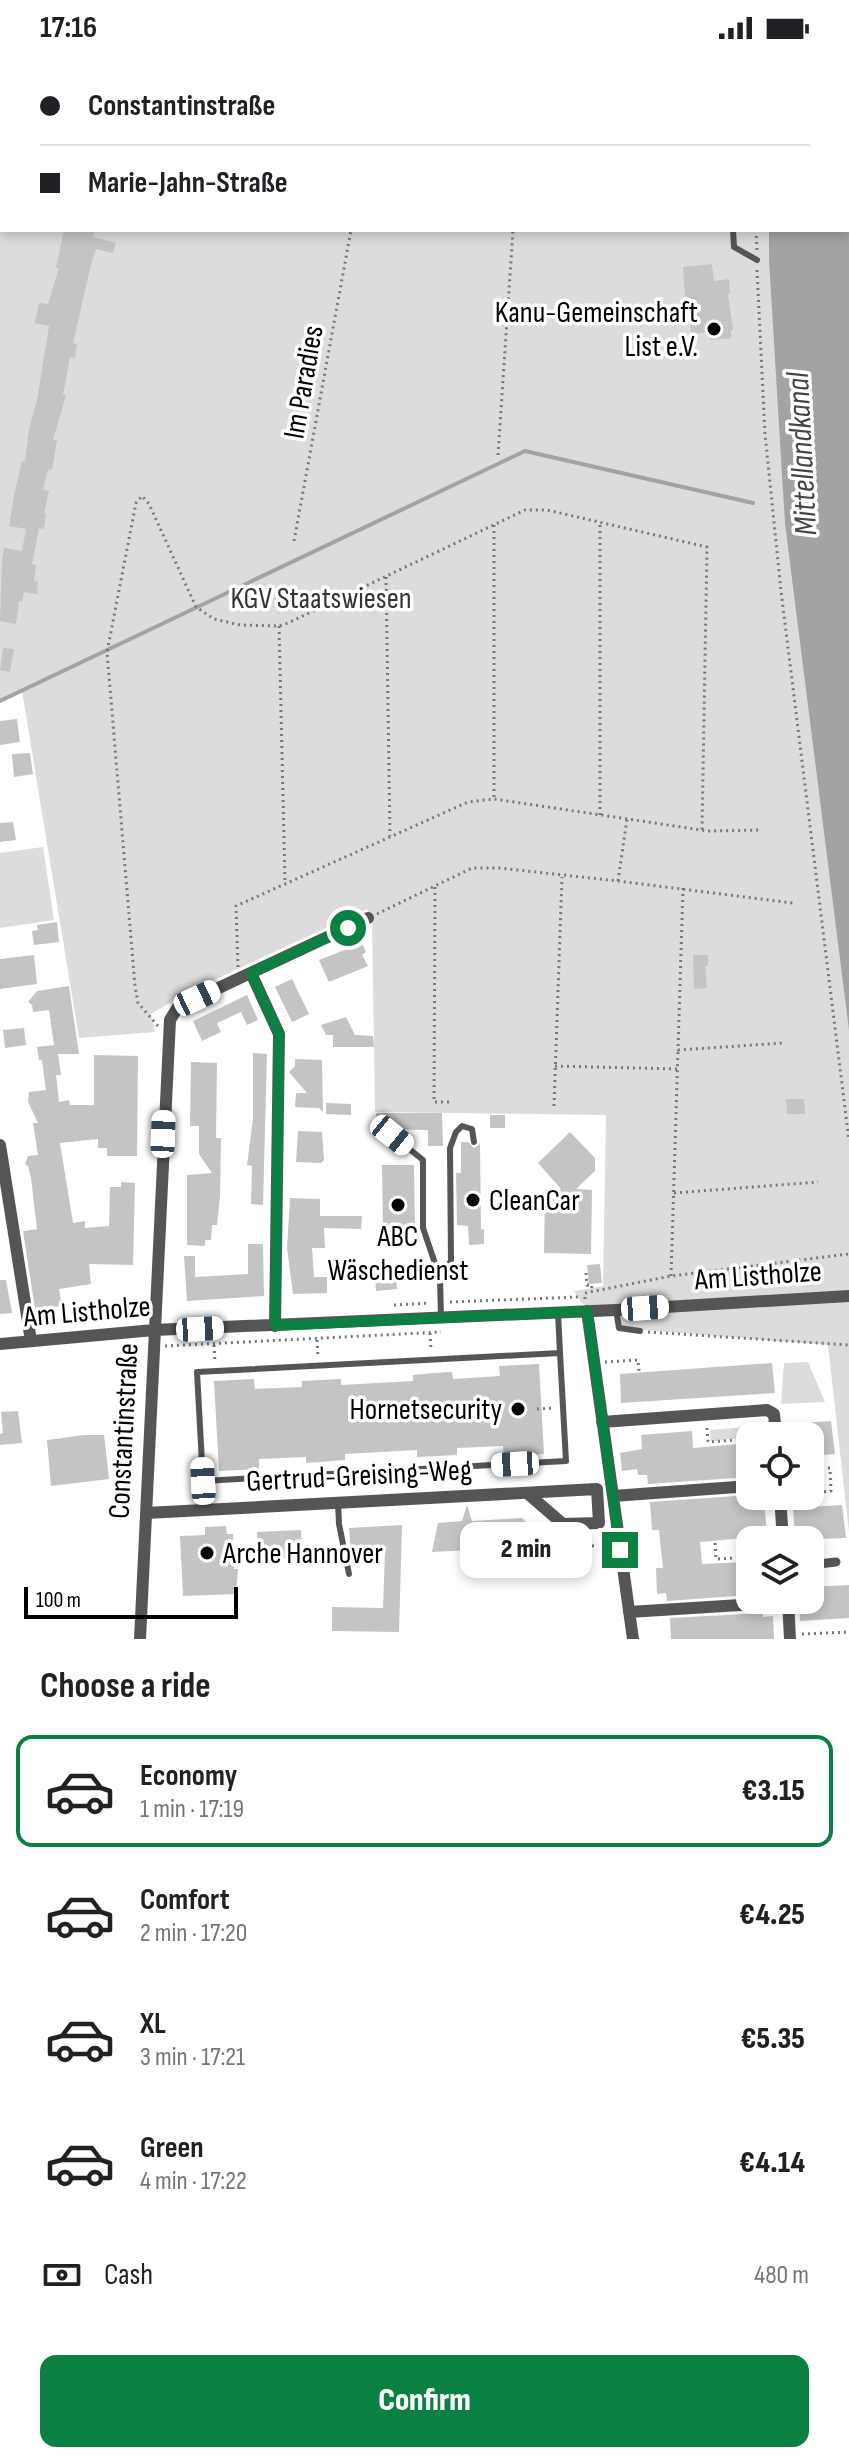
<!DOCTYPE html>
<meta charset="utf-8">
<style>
body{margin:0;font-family:"Sofia Sans Condensed",sans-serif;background:#f6f6f6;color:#202124;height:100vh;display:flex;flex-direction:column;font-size:30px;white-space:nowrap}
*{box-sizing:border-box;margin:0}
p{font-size:26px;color:#757577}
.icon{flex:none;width:44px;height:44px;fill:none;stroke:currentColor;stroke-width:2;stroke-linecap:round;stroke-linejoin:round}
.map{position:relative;height:1583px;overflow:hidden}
.drawer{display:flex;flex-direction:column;background:#fff;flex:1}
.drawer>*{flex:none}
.hud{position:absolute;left:0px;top:0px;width:850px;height:176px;box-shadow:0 4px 12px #0003;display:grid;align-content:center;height:176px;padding:0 40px;background:#fff}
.buttons{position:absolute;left:736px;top:1366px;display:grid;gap:16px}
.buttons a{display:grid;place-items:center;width:88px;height:88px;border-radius:16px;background:#fff;box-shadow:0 4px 12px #0003;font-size:40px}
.scale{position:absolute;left:24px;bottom:20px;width:214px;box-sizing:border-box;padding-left:8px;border:4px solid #000;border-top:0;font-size:22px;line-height:28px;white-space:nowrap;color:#000;-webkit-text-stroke:6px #fff;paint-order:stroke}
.end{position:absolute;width:36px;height:36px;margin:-18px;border:10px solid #0b8043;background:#fff;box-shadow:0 0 0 4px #fff}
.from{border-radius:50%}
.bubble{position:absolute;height:56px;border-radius:16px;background:#fff;box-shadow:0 4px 12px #0003;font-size:26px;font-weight:800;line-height:56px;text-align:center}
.car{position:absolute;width:24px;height:48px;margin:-24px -12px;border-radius:10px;box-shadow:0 0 6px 2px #0007;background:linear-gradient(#fff 24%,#345 0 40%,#fff 0 76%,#345 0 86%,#fff 0)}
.hud b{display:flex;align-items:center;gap:28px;height:76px;font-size:30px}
.hud b+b{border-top:2px solid #e0e0e0}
.hud i{width:20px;height:20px;background:#202124}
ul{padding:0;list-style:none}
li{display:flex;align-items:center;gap:24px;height:112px;margin:0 16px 12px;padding:0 24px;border:4px solid transparent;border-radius:16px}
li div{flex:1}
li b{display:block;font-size:30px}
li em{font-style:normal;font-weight:800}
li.selected{border-color:#0b8043}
li>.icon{width:72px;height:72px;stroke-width:1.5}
h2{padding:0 40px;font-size:36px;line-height:96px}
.pay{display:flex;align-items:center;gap:20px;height:88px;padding:0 40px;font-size:30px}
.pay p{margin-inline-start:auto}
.button{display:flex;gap:16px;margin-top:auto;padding:16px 40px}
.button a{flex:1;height:92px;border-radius:16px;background:#0b8043;color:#fff;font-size:32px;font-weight:800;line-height:92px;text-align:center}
.status{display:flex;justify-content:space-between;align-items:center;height:56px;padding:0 40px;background:#fff;direction:ltr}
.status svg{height:22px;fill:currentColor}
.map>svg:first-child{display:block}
.green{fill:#dcdcdc}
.water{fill:#a3a3a3}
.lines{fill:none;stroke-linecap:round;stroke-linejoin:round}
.stream{stroke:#a3a3a3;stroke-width:4}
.building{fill:#c4c4c4}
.path{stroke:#777;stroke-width:3;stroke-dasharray:2 4;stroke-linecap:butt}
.service{stroke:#555;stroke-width:6}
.pedestrian{stroke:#555;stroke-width:9}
.minor{stroke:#555;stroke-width:12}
.route{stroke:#0b8043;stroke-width:10}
.poi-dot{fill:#000;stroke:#fff;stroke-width:3}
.labels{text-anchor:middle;stroke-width:7;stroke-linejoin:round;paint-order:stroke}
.poi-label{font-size:30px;fill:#000;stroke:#fff;text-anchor:end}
.street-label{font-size:30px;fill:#000;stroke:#fff}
.park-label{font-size:30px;fill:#333;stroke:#fff}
.water-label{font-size:32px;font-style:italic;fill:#444;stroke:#fff}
</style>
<div class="status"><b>17:16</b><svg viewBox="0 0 49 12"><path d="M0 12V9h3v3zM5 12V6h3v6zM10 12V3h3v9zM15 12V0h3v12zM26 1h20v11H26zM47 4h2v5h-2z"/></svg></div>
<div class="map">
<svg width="849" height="1583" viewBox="0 0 849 1583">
<rect width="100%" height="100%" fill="#fff"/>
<path class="green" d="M0,0h770l-768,2v172h769l14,294 64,507v501l-21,-187 -209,-17 -3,-18 -29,1 -13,-20 29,-5 3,-171 -231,-3 -3,-192 -5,-11 -177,82 -39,23 4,18 -76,6 -57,-347 -22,10z
M43,791l11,73 -54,8v-75z
M808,1306l17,40 -44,2 3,-41z
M759,1370l1,10 -49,5 -1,-11z"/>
<path class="water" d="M770,0h79v975l-64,-507 -16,-264v-30h79v-172z"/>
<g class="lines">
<path class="stream" d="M0,645l525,-250 228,52"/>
</g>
<path class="building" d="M64,174h31l-2,7 23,6 -3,10 -17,-4 -5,16 -18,78 4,1 -2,14 -5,-1 -7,38h3l-13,45h4l-5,30 -4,-1 -5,21 6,1 -5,22 2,1 -2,15 -5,-1 -7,36 4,1 -2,16 4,1 -1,12 -13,-2 -2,10 -3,-1 -3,23 -16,-3 2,-60 2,-13 18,3 4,-22 -17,-3 5,-31 8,-34 3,1 4,-33 8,-29 12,-74 -14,-3 4,-20 9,1 11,-36h-3z
M712,208l2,17 15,-2 1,14 -2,1 5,36h-2v8l-21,2 -1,-8 -18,2 -3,-37h-3l-2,-30z
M3,592l11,1 -4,23 -10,-2z
M17,663l3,23 -20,3v-24z
M30,697l3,21 -19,3 -2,-23z
M13,766l3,18 -16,2v-19z
M57,866l2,20 -25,3 -2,-14 6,-1 -1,-5z
M362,887l4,9 -4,3 6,11 -39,16 -10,-22z
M34,899l3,29 -37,5v-30z
M693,899h15v11h-3l2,22 -13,1z
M292,923l17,35 -17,8 -17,-35z
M69,930l10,68h-21l3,21h-5l3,27 10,-2 1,5h24v-50l44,1 -1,100h-30v-8h-9v-9l-38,4 13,80 12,-2v7l24,-2 1,-39h11v-5l14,1 -2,82 -44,-1 2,20 -32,5 3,17 -27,3 -12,-78 14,-2 -6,-51 -3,-12 -3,-2 3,-8 10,-1 -5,-32h5l-10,-21 1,-10 17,-2 -4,-30h-3l-2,-13 17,-2 -5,-35 -16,2 -1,-7 -4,-3 9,-11z
M247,939l11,25 -11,5 -6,-13 -24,11 4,9 -19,9 -9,-20z
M346,961l9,18 18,1 1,11h-41v-12h-7l-5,-10z
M24,972l2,17 -21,3 -2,-18z
M253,997l14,1 -4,151 -12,-1 1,-38 -5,-1 6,-46z
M295,1003l27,1 1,52 -4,-4 -24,-1 1,-14h11l-18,-21 6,-6z
M191,1006l26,1 -1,75h5l-1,58 -3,29h-5l-1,15h-6v6l-18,-1v-70l25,-2 -13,-19v-28h-9z
M786,1043h18l1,15h-18z
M326,1047l25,1v11l-25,-1z
M376,1057h66l1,33h-15v-16l-52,-1z
M490,1059h15v13h-15z
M298,1075l24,1 2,28 -3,3 -25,-1z
M570,1076l25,26v13l-19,18 16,1 -1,64 -47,-1 1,-64h16l-23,-26z
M461,1086h7l6,6 6,-4 1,86 3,-1v15l-15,1 -1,-19 -11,-1 -1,-52h5z
M382,1109h32l1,67h-32z
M290,1142l30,1v17h42l-1,13 -37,-1 1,20h-13l2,29h13v16l-34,1 -6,-46z
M248,1188h15l1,52 -77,5 -3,-45h11v21l53,-3z
M394,1208l3,25 -21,2 -2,-26z
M600,1208l2,19 -13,1 -2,-19z
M0,1224h6l6,33 -12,1z
M772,1307l3,30 -154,10 -1,-29z
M539,1308l5,90 -40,2 -1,-10 -46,2v7l-40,2v-7l-72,4v6l-25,2 -14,1v-6l-47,2v10l-40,2 -5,-90 40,-2 1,10 47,-2v-6l39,-2v6l72,-4v-6l21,-2 18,-1 1,7 47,-3 -1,-10z
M18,1355l4,32 -22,2v-11l3,-1 -2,-21z
M831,1365l4,33 -25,2v-20h-22l-1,-12z
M692,1375l1,17 56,-5 1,34 -102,7 -1,-9h-9l-1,-6 -15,2 -2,-18 22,-4 -1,-14z
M84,1379h20l5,44 -58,7 -4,-46z
M750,1439l3,4 11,-1 3,38 -67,6 2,22 45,-2v9h3v24l-83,6 -1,-8 -9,1 -1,-26h7l-4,-38h-7l-2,-28z
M467,1449l5,16 50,-3 28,28 -118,6 6,-29 24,-2z
M842,1449l4,33 -51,2 -2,-32z
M402,1469l-3,107 -67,-1v-24l51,1 2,-58 -34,2 -2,-24z
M226,1470l1,8h6l1,35h4l-2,25 -53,2 -3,-60 25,-1v-8z
M301,1474l1,26 -43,5 -2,-29z
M322,1490l1,14 -20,1v-14z
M849,1529v33l-49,3 -1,-21h11v-13z
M763,1557v4l10,-1 1,23h-103l-1,-21z"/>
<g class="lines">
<path class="path" d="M29,2l1,-2
M383,2l1,-2
M524,2v-2
M757,2v-2
M0,158l2,-11
M756,174l1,20
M757,214l8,164 16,157 68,550
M498,399l15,-225
M494,469v272
M294,485l57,-311
M386,521l4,259
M279,570l6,256
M600,759v-292
M618,825l9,-62
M435,831l-1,215h17
M683,832l-5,162 105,-7
M377,858l95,-46h27l119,13 175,22
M238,911l-2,-61 232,-104 26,-3 214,32 52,-1
M158,970l-20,-23 -3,-17 -28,-334 29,-149 6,-7 7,8 47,103 18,12 26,6 39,1 9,-3 237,-113h22l160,37 -5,283
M555,1010l122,3
M554,1050l8,-229
M674,1137l144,-11
M586,1217l1,12h5l-1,7
M671,1220l7,-226
M585,1243v-6l86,-17 178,-22
M450,1246l128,-5
M394,1249l36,-2
M648,1276l201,13
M430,1277l1,17
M317,1284l1,16
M214,1289l1,18
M165,1290l276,-14
M605,1306l33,-2 1,11
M537,1353l17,-1
M707,1372l1,14 42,-3
M810,1413l20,-1 1,23 -21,2
M715,1487l1,16 34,-2
M592,1490l15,-1
M810,1495l16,-1
M802,1578l47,-2"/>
<path class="service" d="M724,0l1,2
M733,174l1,17 23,13
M392,1079l31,25v68l17,50
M616,1254l3,18 21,3
M558,1257l2,40
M441,1262l-1,-40 11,-17 -1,-113 6,-16 6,-6 10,3 2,13
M560,1297l6,108 -363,20 -6,-109z
M203,1425l1,29
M338,1446l1,22 10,50"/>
<path class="pedestrian" d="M810,1509l26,-3"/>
<path class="minor" d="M251,917l28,61 -4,292
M0,1089l31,196
M587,1255l46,328
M0,1288l154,-14 462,-20 233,-14
M602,1366l165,-12 7,4 2,22
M613,1440l137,-10
M780,1440l3,44
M146,1457l451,-24 2,34 -36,1 -36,-31
M788,1544l2,39
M629,1556l159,-10
M140,1583l30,-619 8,-13 190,-89"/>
</g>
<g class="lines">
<path class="route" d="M348,872l-97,45 28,61 -4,292 312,-15 33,239"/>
</g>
<g class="poi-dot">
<circle cx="714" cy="273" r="8"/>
<circle cx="473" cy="1144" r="8"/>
<circle cx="398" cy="1149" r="8"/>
<circle cx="518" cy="1353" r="8"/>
<circle cx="207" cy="1497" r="8"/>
</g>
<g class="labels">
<g class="poi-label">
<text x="698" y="266">Kanu-Gemeinschaft<tspan x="698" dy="34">List e.V.</tspan></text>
<text x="489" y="1154" text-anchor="start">CleanCar</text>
<text x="398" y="1190" text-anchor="middle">ABC<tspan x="398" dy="34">Wäschedienst</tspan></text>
<text x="502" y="1363">Hornetsecurity</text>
<text x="223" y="1507" text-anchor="start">Arche Hannover</text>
</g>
<g class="street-label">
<text transform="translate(303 326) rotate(-80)" y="10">Im Paradies</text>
<text transform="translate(758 1219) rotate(-4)" y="10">Am Listholze</text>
<text transform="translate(87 1255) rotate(-5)" y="10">Am Listholze</text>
<text transform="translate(123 1375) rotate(-87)" y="10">Constantinstraße</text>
<text transform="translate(359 1419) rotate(-3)" y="10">Gertrud-Greising-Weg</text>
</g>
<g class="park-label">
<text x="321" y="552">KGV Staatswiesen</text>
</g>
<g class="water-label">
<text transform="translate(801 398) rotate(-93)" y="11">Mittellandkanal</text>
</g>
</g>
</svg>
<div class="buttons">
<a><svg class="icon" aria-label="locate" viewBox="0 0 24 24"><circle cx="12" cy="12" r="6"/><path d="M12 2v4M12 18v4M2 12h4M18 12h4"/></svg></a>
<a><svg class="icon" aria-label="layers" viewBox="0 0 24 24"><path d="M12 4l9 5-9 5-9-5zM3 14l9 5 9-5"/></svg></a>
</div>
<div class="scale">100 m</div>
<i class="end from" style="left:348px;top:872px"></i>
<i class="end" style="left:620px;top:1494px"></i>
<div class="bubble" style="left:460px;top:1466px;width:132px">2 min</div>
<i class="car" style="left:197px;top:942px;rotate:65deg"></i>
<i class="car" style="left:163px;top:1078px;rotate:2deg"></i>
<i class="car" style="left:392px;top:1079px;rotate:129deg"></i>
<i class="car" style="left:645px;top:1252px;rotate:86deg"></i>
<i class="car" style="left:200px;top:1273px;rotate:87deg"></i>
<i class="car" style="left:515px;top:1408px;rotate:267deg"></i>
<i class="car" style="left:203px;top:1425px;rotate:357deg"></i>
<div class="hud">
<b><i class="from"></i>Constantinstraße</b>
<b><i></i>Marie-Jahn-Straße</b>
</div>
</div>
<section class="drawer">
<h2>Choose a ride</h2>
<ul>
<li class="selected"><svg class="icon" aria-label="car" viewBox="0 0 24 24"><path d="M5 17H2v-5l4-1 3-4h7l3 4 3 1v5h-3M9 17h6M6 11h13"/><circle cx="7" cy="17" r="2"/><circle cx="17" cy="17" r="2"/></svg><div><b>Economy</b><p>1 min · 17:19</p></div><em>€3.15</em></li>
<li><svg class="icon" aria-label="car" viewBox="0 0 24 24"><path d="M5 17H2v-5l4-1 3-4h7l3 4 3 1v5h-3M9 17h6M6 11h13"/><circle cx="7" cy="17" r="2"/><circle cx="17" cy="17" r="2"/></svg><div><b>Comfort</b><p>2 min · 17:20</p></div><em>€4.25</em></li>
<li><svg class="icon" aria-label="car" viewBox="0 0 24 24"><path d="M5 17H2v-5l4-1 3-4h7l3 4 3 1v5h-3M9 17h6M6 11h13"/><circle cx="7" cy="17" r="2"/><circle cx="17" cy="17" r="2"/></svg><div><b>XL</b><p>3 min · 17:21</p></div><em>€5.35</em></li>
<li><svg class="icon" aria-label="car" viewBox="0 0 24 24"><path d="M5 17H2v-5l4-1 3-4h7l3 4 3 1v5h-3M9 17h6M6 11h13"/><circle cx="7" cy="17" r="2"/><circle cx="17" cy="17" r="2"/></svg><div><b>Green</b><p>4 min · 17:22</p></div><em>€4.14</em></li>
</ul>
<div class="pay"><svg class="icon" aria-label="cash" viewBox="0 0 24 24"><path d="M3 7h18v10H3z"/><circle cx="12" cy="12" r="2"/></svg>Cash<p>480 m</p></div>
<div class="button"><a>Confirm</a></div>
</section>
